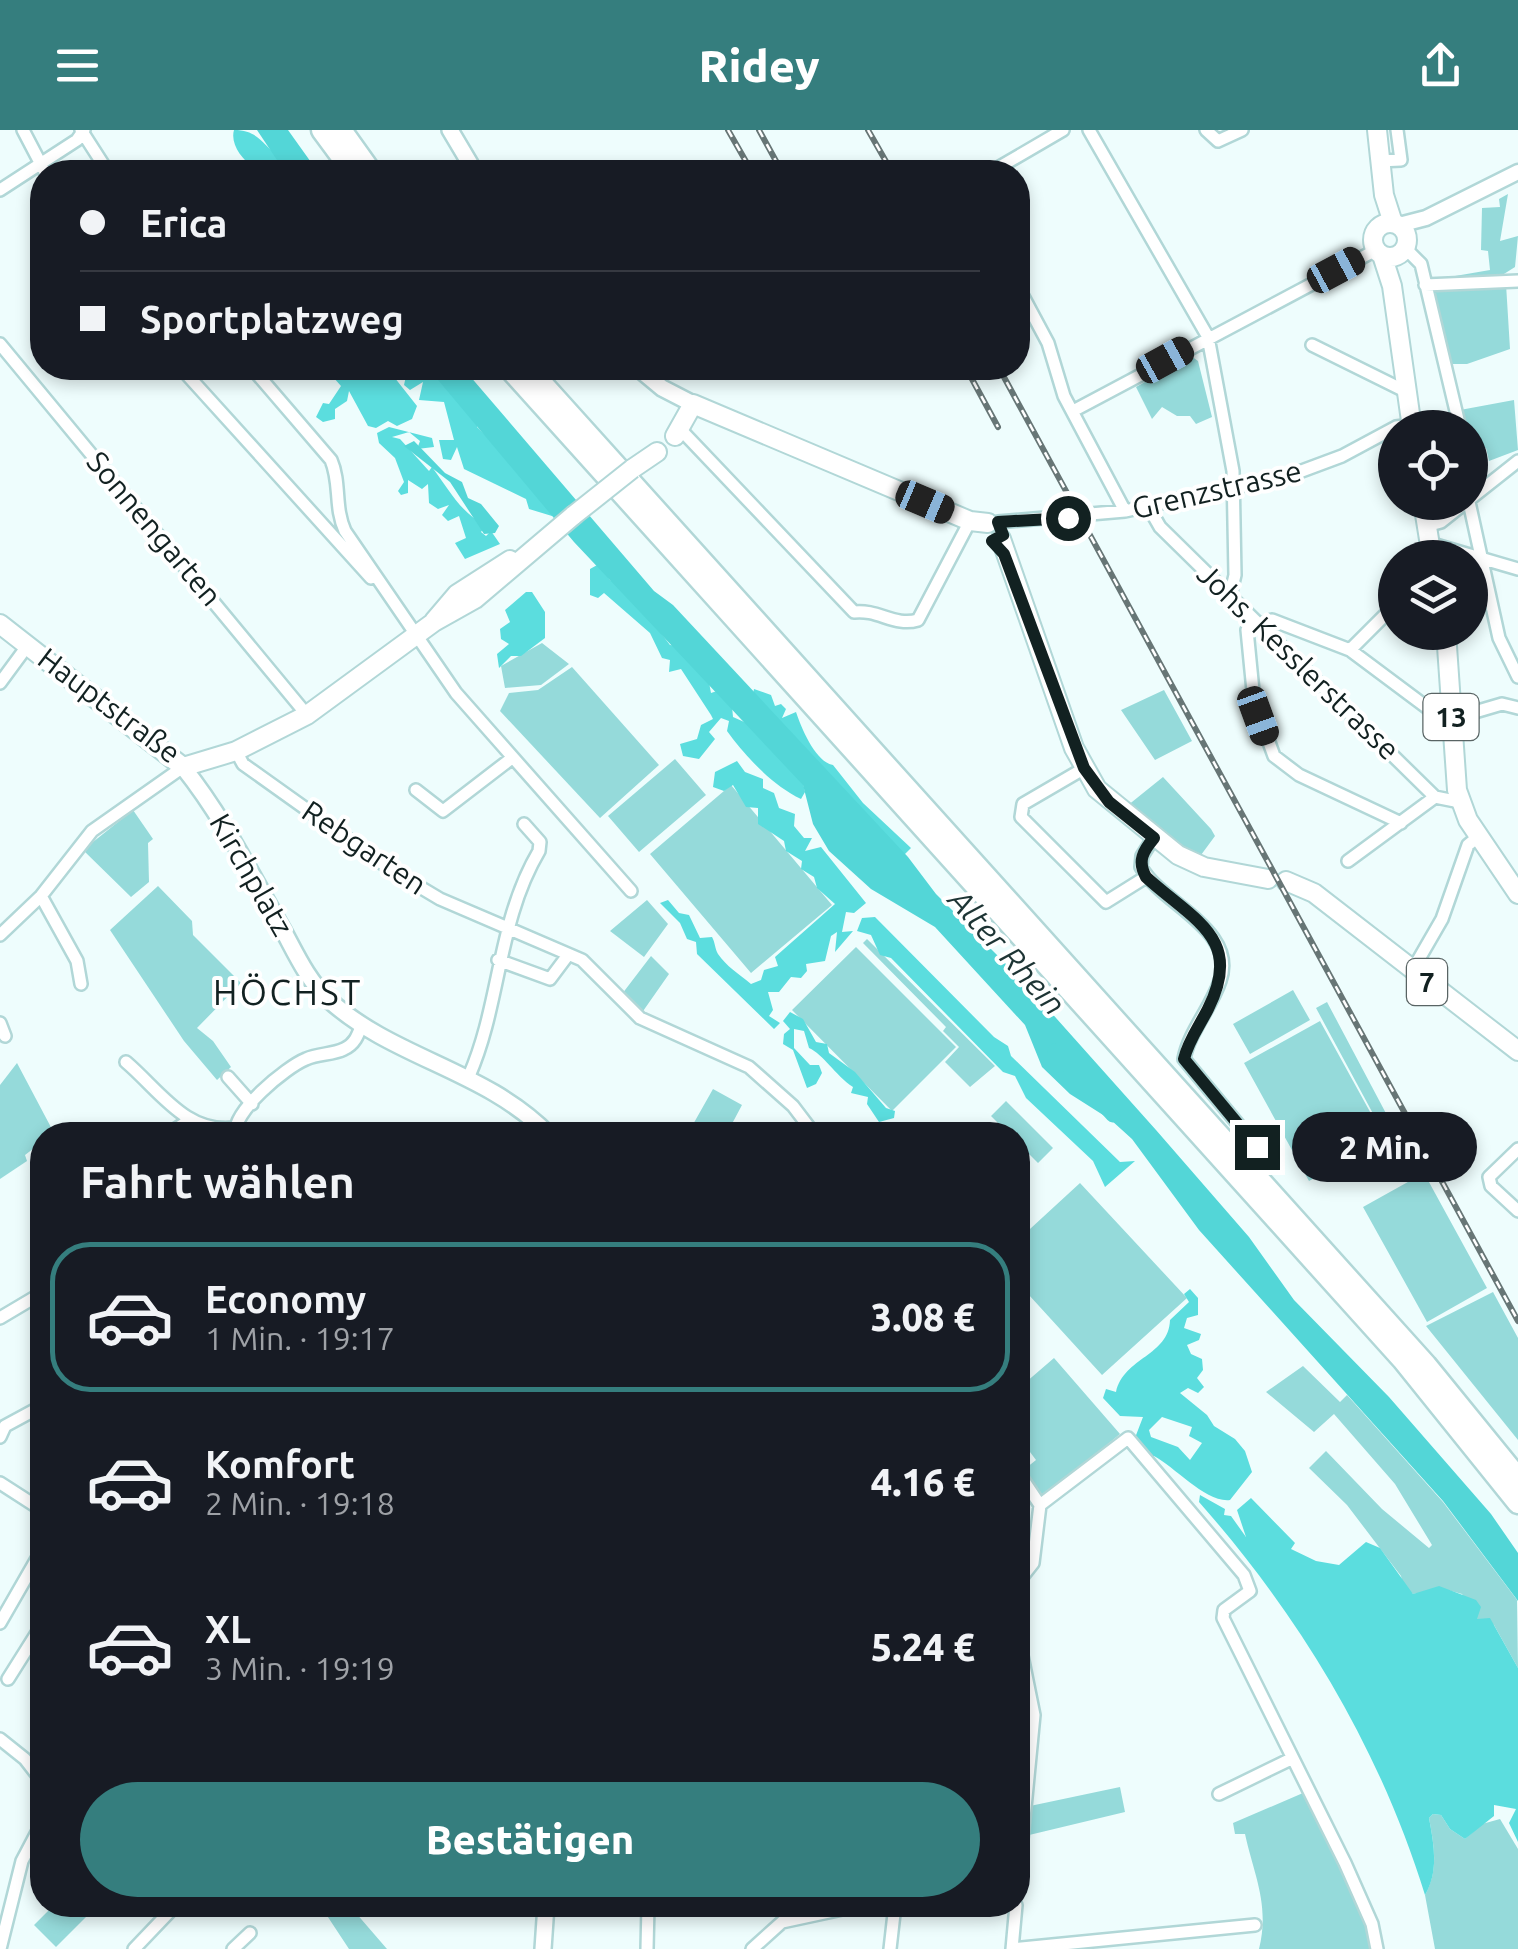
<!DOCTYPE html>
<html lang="de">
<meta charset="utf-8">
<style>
body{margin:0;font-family:Ubuntu,sans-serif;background:#20242c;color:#f1f3f6;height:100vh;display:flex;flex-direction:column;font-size:38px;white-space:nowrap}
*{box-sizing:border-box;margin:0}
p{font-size:32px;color:#9ea1a6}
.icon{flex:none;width:55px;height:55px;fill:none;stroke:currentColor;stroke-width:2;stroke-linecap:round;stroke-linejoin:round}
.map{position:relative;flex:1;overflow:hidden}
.panel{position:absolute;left:30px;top:992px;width:1000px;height:795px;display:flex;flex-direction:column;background:#171b24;border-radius:40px;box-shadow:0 5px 15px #0003}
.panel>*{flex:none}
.banner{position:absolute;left:30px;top:30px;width:1000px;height:220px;border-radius:40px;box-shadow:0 5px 15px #0003;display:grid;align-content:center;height:220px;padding:0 50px;background:#171b24}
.tools{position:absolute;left:1378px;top:280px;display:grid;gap:20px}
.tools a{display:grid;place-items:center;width:110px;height:110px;border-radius:50%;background:#171b24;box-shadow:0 5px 15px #0003;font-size:50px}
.end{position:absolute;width:45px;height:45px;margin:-22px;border:12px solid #122121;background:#fff;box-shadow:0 0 0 5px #fff}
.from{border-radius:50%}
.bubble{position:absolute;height:70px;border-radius:35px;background:#171b24;box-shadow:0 5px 15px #0003;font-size:32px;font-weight:800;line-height:70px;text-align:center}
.car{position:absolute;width:30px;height:60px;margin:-30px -15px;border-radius:12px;box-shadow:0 0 8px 2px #0007;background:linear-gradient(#222 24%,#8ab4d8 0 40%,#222 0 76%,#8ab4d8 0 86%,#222 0)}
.banner b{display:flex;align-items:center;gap:35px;height:95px;font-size:38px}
.banner b+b{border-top:2px solid #363941}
.banner i{width:25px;height:25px;background:#f1f3f6}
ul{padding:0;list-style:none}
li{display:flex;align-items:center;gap:30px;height:150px;margin:0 20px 15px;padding:0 30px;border:5px solid transparent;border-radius:40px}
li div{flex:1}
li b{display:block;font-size:38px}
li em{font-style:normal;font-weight:800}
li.current{border-color:#357e7e}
li>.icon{width:90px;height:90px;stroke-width:1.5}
h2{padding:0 50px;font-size:45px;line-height:120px}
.button{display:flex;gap:20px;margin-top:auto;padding:20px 50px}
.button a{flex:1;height:115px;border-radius:60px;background:#357e7e;color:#fff;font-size:40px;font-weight:800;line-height:115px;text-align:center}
header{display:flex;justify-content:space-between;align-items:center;height:130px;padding:0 50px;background:#357e7e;color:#fff;font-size:45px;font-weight:800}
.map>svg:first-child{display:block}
.green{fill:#95dada}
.forest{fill:#5bddde;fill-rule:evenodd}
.water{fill:#53d6d7}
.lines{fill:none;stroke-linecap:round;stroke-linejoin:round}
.river{stroke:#53d6d7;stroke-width:15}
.minor-casing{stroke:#b1d7d7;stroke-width:16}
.tertiary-casing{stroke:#b1d7d7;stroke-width:19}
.secondary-casing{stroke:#b1d7d7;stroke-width:20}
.primary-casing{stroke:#b1d7d7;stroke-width:22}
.motorway-casing{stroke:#b1d7d7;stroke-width:25}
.minor{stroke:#fff;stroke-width:11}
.tertiary{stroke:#fff;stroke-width:14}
.secondary{stroke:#fff;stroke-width:15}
.primary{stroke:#fff;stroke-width:18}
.motorway{stroke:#fff;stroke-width:20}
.rail-casing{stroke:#677676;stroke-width:6}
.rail{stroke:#fff;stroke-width:2.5;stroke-dasharray:8;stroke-linecap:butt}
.primary-bridge-casing{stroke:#b1d7d7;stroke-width:22;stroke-linecap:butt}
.primary-bridge{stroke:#fff;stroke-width:18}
.route{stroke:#122121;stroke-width:12}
.labels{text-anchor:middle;stroke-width:8;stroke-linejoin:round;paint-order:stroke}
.shield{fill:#fff;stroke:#596464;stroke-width:2.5}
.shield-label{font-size:28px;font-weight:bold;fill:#122121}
.street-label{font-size:30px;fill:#122121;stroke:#fff}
.water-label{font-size:32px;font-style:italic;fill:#1d3434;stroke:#fff}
.quarter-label{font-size:35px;letter-spacing:2.5px;fill:#122121;stroke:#fff}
</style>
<header><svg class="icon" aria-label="menu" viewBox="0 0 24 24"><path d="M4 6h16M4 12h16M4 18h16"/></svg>Ridey<svg class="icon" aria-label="share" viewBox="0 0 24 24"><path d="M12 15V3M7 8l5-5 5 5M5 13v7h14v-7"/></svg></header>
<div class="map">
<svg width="1518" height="1819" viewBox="0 0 1518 1819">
<rect width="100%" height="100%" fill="#eefdfd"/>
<path class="green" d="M1508,64l-8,47 18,-5 -3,31 -19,12 -70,2 64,-11 -2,-19 -7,-1 1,-42 18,-1 -1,-8z
M1506,154l4,65 -43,15h-21l-14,-77z
M1191,226l7,5 14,56 -16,7 -6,-8h-13l-15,-9 -10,12 -16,-32z
M1514,270l4,50 -29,11 -3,-13 -16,1v-21l-6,-1 -4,-17z
M542,513l27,21 -28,21 -36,3 -4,-22z
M572,537l87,98 -59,53 -100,-107 9,-18 29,-3z
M1164,560l28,51 -37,19 -34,-50z
M675,629l31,36 -67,57 -31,-36z
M1163,647l48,52 4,7 -14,19 -11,-4 -63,-45z
M731,655l101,120 -81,68 -101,-119z
M133,680l20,29 -5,4 1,39 -18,15 -48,-47z
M158,756l34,35 1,14 48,48 -44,45 16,13 18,26 -14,13 -33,-39 -74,-111z
M647,770l21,24 -24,33 -34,-26z
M867,809l128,127 -25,21 -25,-25 14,-15 -16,-16 3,-4 -83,-84z
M856,817l100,100 -64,64 -100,-101z
M651,826l18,18 -28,40 -19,-20z
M1293,860l17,30 -60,34 -17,-30z
M1327,872l80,151 -10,5 -81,-150z
M1320,891l65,118 -76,42 -65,-118z
M17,933l37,70 -12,2v7l-17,13 2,6 -27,18v-94z
M713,959l29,16 -16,30h-39z
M1006,971l47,47 -15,15 -20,-20v-8h-8l-19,-19z
M1424,1043l63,115 -60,34 -64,-115z
M1080,1053l107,115 -85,77 -84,-92v-43z
M1493,1162l25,46v102l-92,-114z
M1054,1228l66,76 -77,64 -22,-26 15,-12 -6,-8 -12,8v-71z
M1303,1236l37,36 7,-7 96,107 74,98 1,68 -24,-43 -17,-5 -15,-26 -18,-5 -31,5 -10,-9 -2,-9 -54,-71 -38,-37 17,-17 56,58 47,39 3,-3 -37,-61 -61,-70 -20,18 -48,-40z
M1120,1657l5,25 -100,24 5,-30z
M1303,1663l58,117 10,39h-112c11,-44 -5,-74 -14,-115h-10l-2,-11z
M1433,1684l8,1 9,14 15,10 17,-15 18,-5 18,30v100h-83l-10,-54c14,-25 9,-50 4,-77z
M45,1775h37l7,9 -33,33 -22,-22 15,-15z
M320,1775h29l38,44h-38z"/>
<path class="forest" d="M234,0c25,0 28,15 47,28l-3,14h-26l1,-5c-11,-8 -23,-23 -19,-37z
M325,238h62l30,38 -5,13 -15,7 -9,-5 -12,7 -8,-2 -19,-35 -2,10 -12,8v10l-12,3 -7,-5 7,-14 6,1 12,-18z
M396,238h51l32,45 -2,14 75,73v16l-23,-7 -3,-10 -62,-30 -7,-22 -6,13 -8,-1 -4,-19h15l-10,-38 -25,-2 4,-18 -13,8 -6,-5 2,-9z
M389,297l43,11 2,9 -17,2 3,-8 -11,-9 -17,5 8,2 29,32 3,-4c16,21 29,47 54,58l-5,7 5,4 5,-5 9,13 -35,15 -10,-16 11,-5 -7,-22 -11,5 -6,-6 7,-10 -11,4 -9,-6 -1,-19 -6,5 -14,-9v13l-7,2 -3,-4 6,-9 -9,-24 -16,-15 -2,-10z
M599,434l11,16 16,7 44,58 8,1 30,31 3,16 6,-2 15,15 1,11 18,8 52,58 2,9 -4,7c-29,-14 -56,-43 -74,-68l2,-10 -8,-3 -12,14 6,7 -16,20 -16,-3 -3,-12 17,-5 4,-14 12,-6 -2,-4 -30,-46 -12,3 1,-12 -8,-2 -12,-25 -46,-40 -6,5 -8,-3v-26z
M526,462h6l13,20v26l-24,18h-10l-12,12 -2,-14 12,-10 -8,-5 -1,-10 10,-7 -5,-12z
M754,559l17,6 4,11 6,-2 5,5 -4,9 14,-6c6,18 20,50 37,53l30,38 48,45 -8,8 -150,-162z
M737,631l8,11 18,7v9l11,5 5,15 16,6 -1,12 10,12h8l-7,13 16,-4 45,56 -12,10 -8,-1 -4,20 11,-1 -18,21 2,-20 -6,4 -6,25 -19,3 1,7 -6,7 -10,-1 -12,15h-11l5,18 -4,6 11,7 -6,6 -77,-75 -1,-12 -9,-3 -7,-16 -20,-20 8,-3 11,13 10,2 11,23 12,-1c3,5 3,12 6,17 8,12 21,20 33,30l10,-4 3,-10 14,-4 -3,-9 60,-53 -18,-16 -3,-11 -13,-8 1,-8 -16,-10 -2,-10 -26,-17v-16l-12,-1 -13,-22 -9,6 -11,-4 2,-15z
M875,787l119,120 14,9 3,10 109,106 15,-1 -30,26 -12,-26 -67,-63 -11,-22 -12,-4 -112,-114 -11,-3 -9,-20 -14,-4 5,-13z
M790,882l13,7 13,23 11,2 2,9 26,19 31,36 9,3 -1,7 -15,4 -12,-18 1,-7 -17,-4 2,-6c-18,-12 -30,-33 -44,-39l-5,-17 -10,-2v19l16,17h9l3,8 -6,11 -9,4 -14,-38 -10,-6 1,-10 6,-5 -7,-8z
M1190,1159l8,9v17l-11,3 -3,10 17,6 -2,6 -12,5 4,9 11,5 1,11 -6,8 7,9 -6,6 -10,-5 -8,5 27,22 7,11 21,13 10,12 7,21 -22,28c-24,3 -55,-33 -76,-44l-8,2 -13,-15 10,-26 -23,-1 -17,-18 3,-9 10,3c8,-35 53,-36 54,-72l19,-18 -5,-8zM1162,1287l30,10 -3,9 13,7 -12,17 -12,-13 -27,-10 -2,-7z
M1200,1365l25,14 -1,6 7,1 15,21 -9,-27 14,-12 44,45 -4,6 25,12 23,4 27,-23 14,6 33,46 26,-8 37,14 5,7 -4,12 13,-1 28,50v174l-9,-19 7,-14 -22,-4v11l-29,23 -15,-10 -9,-14 -8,-1 -4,4c5,27 10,53 -4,77 -45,-146 -125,-279 -226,-393z"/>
<path class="water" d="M257,0h31l30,42h-33z
M428,238h35l191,223 19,14 235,252 28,37 87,87 133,149 93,107 45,63 95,97 102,117 27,39v48l-75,-100 -244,-271 -67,-91 -21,-19 -41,-26 -28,-27 -17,-42 -90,-98 -64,-38 -42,-38 -16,-27 -10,-39 -229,-243z
M414,311l31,32 17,9 6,16 13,6 18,22 -4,7 -11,1 -34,-52 -46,-36z"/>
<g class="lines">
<path class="river" d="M1055,921l58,64"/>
<defs>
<path id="minor" d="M23,0l22,42
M81,0l27,42
M1089,0l119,207 25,134 2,104 -5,21
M1206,0l12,11 24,-11
M1379,31l22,-1 -4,-30
M991,42l72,-42
M0,60l77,-50 7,-10
M1405,118l16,16 39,164
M1425,155l93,-4
M1018,157l30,56 16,53 61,115
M0,214l307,371
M1312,215l95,47
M181,238l190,210
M252,238l79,92c10,23 3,47 14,71l111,162 175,198
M1073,281l303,-161
M681,300l173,182c24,-3 41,15 64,8l52,-99
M1470,369l48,-38
M1469,372l30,136 19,39
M1148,376l12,21 275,270 25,5
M998,392l127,-11 166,-36 51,-19 54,-29 15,-2
M1426,396l15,-4 25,-20
M1429,413l89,26
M1254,490l-7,10 7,71 20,55 25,19 102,48
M1259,495l13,-5 78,30 79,59 39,5 34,-10 16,4
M1350,520l45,-45
M0,553l28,-38
M236,621l7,13 150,107 47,28 142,61 58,58 109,49 44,39 22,29
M1083,639l-60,35 -2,13 85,85 40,-25
M416,660l27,21 69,-53
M1154,707l-12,19 -1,11c21,38 97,62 79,114 -9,27 -31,51 -36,78l73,88
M1348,731l87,-64
M41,766l36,65 4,23
M0,805l41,-39 51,-65 91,-64
M498,830l52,19 18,-24
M1412,841l30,-52 26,-74 11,-9
M0,893l5,13
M126,932c34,29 60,72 108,66
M469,946c32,-73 28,-154 70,-225l1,-9 -16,-18
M228,947l24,27
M167,1005l21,-14
M236,1005c-6,-22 50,-68 70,-76 13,-6 26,-4 38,-10 11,-5 14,-14 18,-25
M1518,1019l-29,28 2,9 27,25
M0,1188l42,-25
M0,1307l5,-11 37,-20
M1018,1342l22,33
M0,1353l42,27
M1040,1375l88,-67 116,137 6,16 -26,19 -1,8 122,245 27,61 5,25
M1018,1452l15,-19 7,-58
M0,1493l42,-73
M1018,1506l16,79 -16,165
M8,1549l34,-54
M0,1609l25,20 17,22
M1219,1664l72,-35
M0,1819l22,-88 20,-38
M134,1819l42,-44
M233,1819l17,-16
M647,1819l1,-44
M752,1819l30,-27 79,-17
M890,1819l5,-44
M1012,1819l243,-24
M1012,1819l4,-44"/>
<path id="tertiary" d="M1399,95l27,-7 92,-46"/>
<path id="secondary" d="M450,0l25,42
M638,238l24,20 31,16
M183,637c40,50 68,107 100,163 13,24 25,51 46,70 65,59 157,70 220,135
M543,1819l3,-44"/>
<path id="primary" d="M1377,0l7,65 9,28
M1373 110a17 17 0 1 1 34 0a17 17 0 1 1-34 0Z
M1382,125l10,31 20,142
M675,306l18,-32 277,117 18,2
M632,339l25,-17
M1423,372l9,56
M1001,409l73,209 23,41 81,66 26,12 64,12
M434,491l23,-27 53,-34
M0,494l183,143 53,-16 71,-36 127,-93 41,-23 99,-84
M1446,502l11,158 11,30 50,74
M1286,751l28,12 204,158"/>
<path id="motorway" d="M322,0l31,42
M341,0l30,42
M509,238l894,992 115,143
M528,238l898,997 92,113"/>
</defs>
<use href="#minor" class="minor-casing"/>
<use href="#tertiary" class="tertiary-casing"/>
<use href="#secondary" class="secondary-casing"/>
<use href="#primary" class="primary-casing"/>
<use href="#motorway" class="motorway-casing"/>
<use href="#minor" class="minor"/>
<use href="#tertiary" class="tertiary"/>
<use href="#secondary" class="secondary"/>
<use href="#primary" class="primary"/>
<use href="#motorway" class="motorway"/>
<defs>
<path id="rail" d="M728,0l24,42
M759,0l23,42
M868,0l24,42
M966,238l32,59
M999,238l519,953"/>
</defs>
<use href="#rail" class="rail-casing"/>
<use href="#rail" class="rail"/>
<defs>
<path id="primary-bridge" d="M574,385l58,-46"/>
</defs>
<use href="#primary-bridge" class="primary-bridge-casing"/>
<use href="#primary-bridge" class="primary-bridge"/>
</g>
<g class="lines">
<path class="route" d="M1068,388l-70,4 5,13 -11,6 12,13 80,214 25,34 45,36c-11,13 -17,23 -8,39 48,44 98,61 62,132 -8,16 -20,32 -24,50l73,88"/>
</g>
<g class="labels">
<g class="shield">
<rect x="1423.5" y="564" width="55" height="46" rx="8"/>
<rect x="1407" y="829" width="40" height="46" rx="8"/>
</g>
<g class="shield-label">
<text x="1451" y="597">13</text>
<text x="1427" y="862">7</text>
</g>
<g class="street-label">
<text transform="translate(1217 360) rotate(-13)" y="10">Grenzstrasse</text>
<text transform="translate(154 399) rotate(50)" y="10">Sonnengarten</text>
<text transform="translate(1298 532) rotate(44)" y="10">Johs. Kesslerstrasse</text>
<text transform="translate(109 576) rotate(37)" y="10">Hauptstraße</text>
<text transform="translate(364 718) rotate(34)" y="10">Rebgarten</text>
<text transform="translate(251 745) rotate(60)" y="10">Kirchplatz</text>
</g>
<g class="water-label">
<text transform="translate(1007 822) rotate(48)" y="11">Alter Rhein</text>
</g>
<g class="quarter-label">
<text x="288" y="875">HÖCHST</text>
</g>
</g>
</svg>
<div class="tools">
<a><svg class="icon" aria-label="locate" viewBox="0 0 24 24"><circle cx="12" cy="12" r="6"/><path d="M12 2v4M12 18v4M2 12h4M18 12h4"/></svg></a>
<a><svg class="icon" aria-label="layers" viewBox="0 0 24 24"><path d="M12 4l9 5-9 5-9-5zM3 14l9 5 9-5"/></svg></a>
</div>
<i class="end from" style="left:1068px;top:388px"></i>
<i class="end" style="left:1257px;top:1017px"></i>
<div class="bubble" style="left:1292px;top:982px;width:185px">2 Min.</div>
<i class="car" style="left:1336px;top:140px;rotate:62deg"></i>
<i class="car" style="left:1165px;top:230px;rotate:61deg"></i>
<i class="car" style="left:925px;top:372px;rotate:113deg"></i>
<i class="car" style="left:1258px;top:586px;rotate:160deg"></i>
<div class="banner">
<b><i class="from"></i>Erica</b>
<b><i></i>Sportplatzweg</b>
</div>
<section class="panel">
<h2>Fahrt wählen</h2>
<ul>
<li class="current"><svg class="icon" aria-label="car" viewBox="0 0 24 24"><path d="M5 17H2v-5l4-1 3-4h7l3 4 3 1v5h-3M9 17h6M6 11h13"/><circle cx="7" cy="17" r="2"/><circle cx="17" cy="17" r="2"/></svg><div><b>Economy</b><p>1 Min. · 19:17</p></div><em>3.08 €</em></li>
<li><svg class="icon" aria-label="car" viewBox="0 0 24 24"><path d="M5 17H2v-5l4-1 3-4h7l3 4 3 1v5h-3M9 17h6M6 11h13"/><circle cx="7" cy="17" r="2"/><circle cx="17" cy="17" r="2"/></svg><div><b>Komfort</b><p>2 Min. · 19:18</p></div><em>4.16 €</em></li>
<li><svg class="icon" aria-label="car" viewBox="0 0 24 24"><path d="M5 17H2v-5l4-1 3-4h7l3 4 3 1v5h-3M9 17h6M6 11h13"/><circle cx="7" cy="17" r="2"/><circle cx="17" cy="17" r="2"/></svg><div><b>XL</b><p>3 Min. · 19:19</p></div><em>5.24 €</em></li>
</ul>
<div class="button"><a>Bestätigen</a></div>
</section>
</div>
